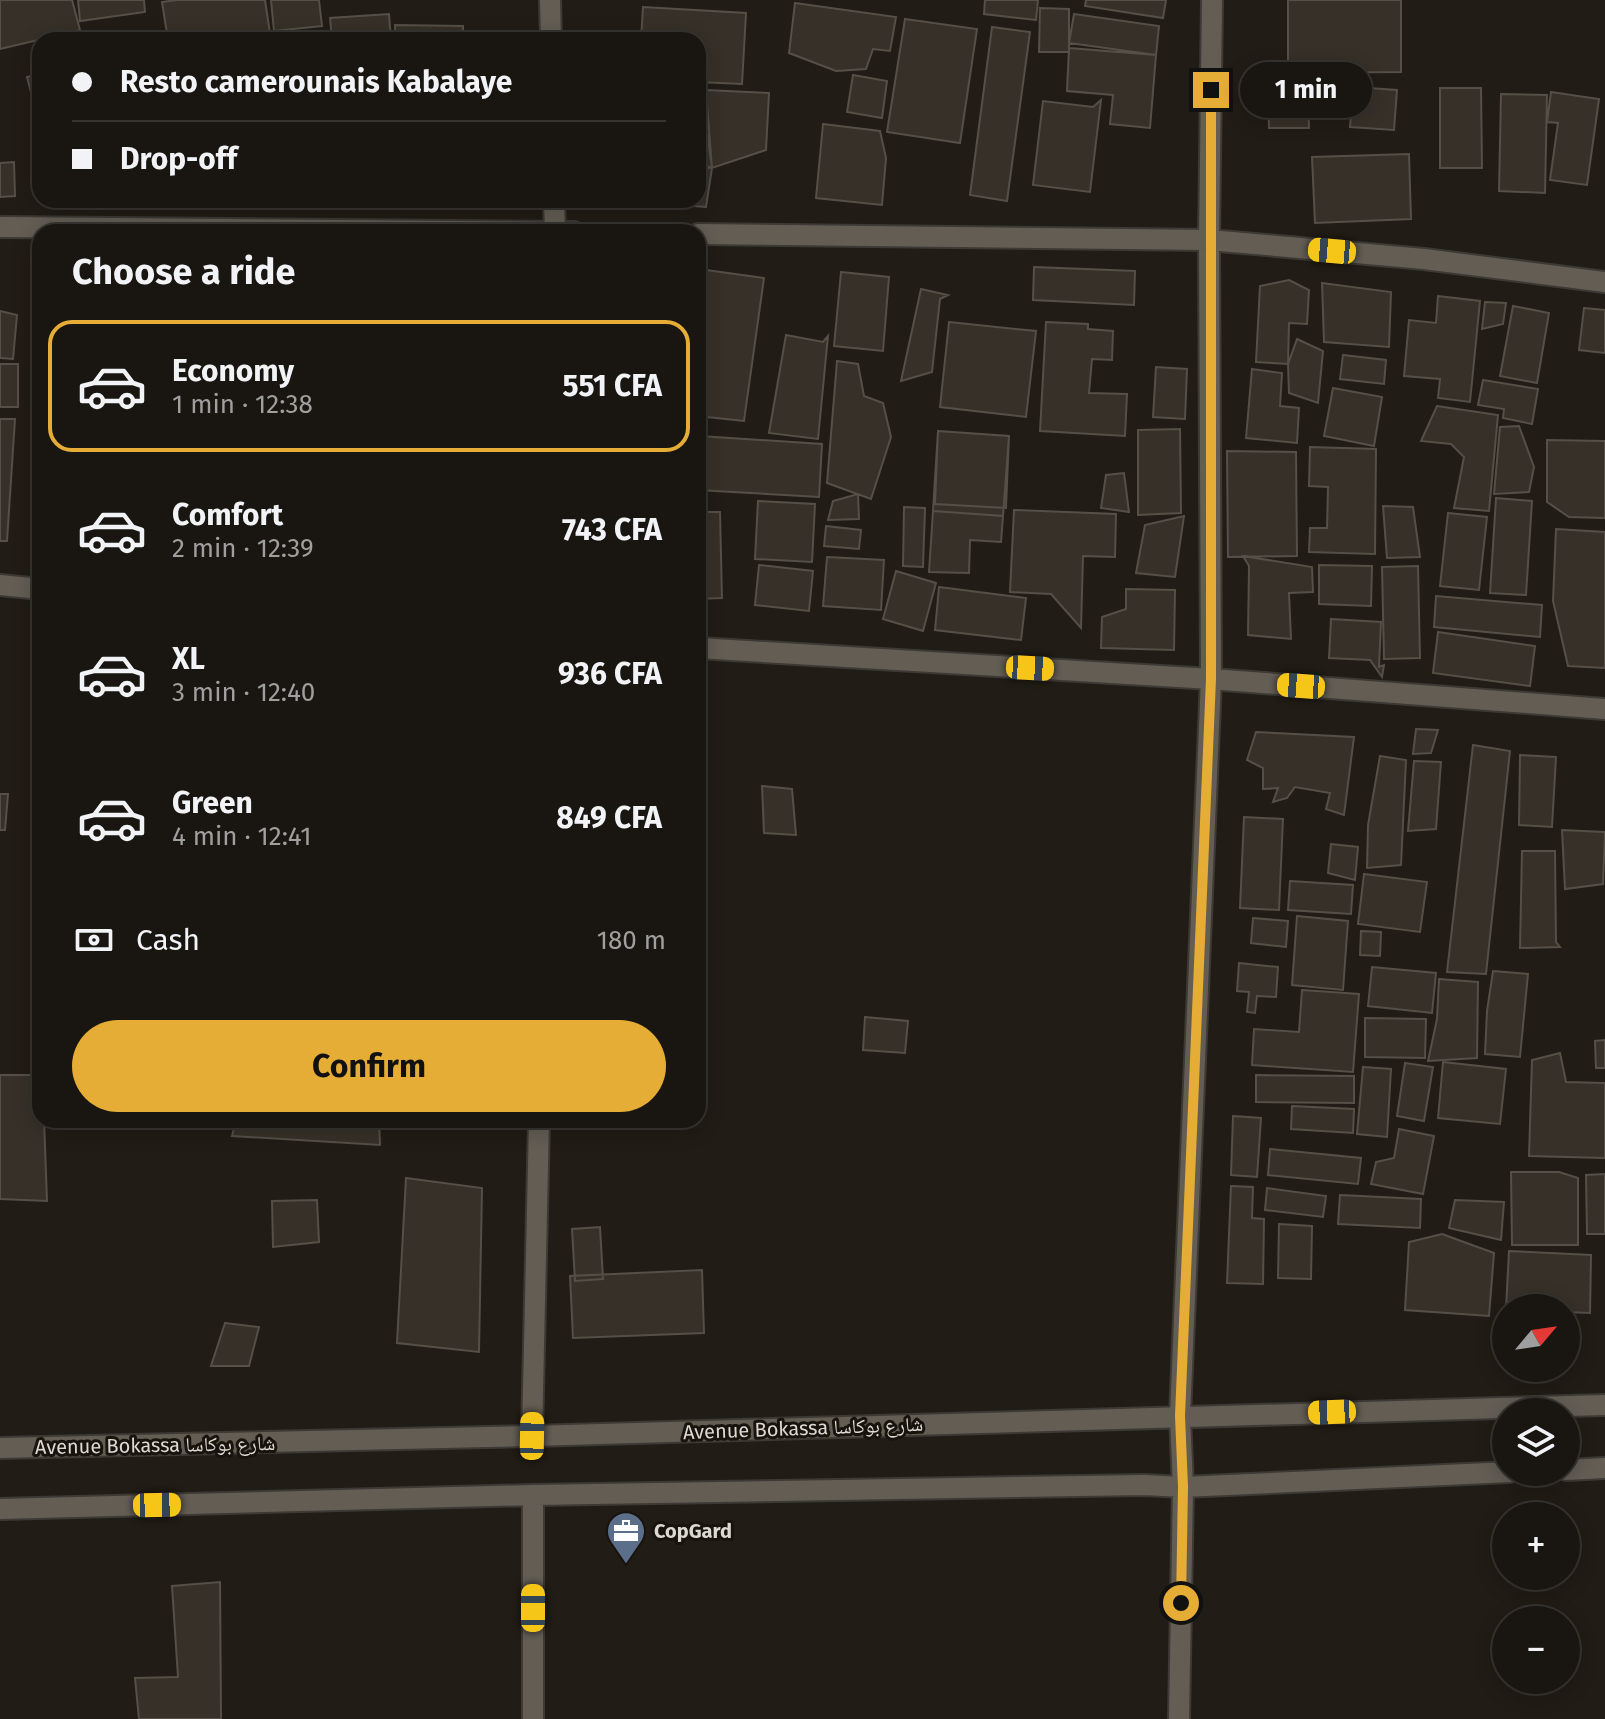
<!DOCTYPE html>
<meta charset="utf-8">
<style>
body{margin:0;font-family:"Fira Sans","Noto Naskh Arabic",sans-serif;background:#221e19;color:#f1f3f6;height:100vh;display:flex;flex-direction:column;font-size:30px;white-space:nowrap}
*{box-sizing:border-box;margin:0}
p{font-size:26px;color:#9f9f9f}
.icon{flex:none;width:44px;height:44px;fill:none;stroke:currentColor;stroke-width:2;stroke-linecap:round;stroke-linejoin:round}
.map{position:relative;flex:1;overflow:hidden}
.drawer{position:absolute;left:32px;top:224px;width:674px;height:904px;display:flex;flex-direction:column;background:#191510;border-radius:24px;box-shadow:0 4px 20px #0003,0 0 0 2px #373430}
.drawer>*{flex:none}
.top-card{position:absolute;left:32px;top:32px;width:674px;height:176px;border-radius:24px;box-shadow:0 4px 20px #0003,0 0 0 2px #373430;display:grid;align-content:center;height:176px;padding:0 40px;background:#191510}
.needle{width:52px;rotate:61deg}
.controls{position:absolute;left:1492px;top:1294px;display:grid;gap:16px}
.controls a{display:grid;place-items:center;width:88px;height:88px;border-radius:50%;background:#191510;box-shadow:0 4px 20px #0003,0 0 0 2px #373430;font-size:40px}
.end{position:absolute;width:36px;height:36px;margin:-18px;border:10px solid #e5ad36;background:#111;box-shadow:0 0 0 4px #111}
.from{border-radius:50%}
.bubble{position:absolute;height:56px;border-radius:28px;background:#191510;box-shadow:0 4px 20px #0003,0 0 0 2px #373430;font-size:26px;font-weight:700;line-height:56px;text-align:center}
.car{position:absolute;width:24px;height:48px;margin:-24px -12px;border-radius:10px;box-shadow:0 0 6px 2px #0007;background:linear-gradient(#f5c518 24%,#345 0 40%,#f5c518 0 76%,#345 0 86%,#f5c518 0)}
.top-card b{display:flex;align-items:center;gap:28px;height:76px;font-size:30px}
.top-card b+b{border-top:2px solid #373430}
.top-card i{width:20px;height:20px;background:#f1f3f6}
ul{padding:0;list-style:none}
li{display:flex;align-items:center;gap:24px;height:132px;margin:0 16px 12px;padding:0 24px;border:4px solid transparent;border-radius:24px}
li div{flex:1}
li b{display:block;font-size:30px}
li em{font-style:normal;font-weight:700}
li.on{border-color:#e5ad36}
li>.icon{width:72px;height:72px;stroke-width:1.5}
h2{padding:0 40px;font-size:36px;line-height:96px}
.pay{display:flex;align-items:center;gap:20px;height:88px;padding:0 40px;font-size:30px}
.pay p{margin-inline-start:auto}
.button{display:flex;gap:16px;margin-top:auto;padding:16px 40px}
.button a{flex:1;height:92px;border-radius:48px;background:#e5ad36;color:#111;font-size:32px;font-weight:700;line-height:92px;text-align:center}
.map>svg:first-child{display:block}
.building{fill:#363028;stroke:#554f47;stroke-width:2}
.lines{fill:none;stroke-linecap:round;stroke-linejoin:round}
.minor-casing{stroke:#3d3934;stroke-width:24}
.minor{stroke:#635d54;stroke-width:20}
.route{stroke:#e5ad36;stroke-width:10}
.labels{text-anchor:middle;stroke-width:6;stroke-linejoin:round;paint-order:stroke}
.street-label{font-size:20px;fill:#dcd8d3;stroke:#18130c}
.poi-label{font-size:20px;font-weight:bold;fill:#dcd8d3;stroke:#18130c;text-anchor:start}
</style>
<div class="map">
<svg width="1605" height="1719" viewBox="0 0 1605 1719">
<rect width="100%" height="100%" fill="#211c15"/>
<path class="building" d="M0,0h72l8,30 -80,19z
M78,0h66l1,12 -65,9z
M177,0h88l6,40h-103l-6,-38z
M271,0h48l3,26 -48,5z
M985,0h53l-2,20 -52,-6z
M1086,0h80l-3,18 -78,-12z
M1288,0h113v72l-113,1z
M795,3l101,14 -6,34 -17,-2 -7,20 -30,2 -47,-18z
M643,7l103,6 -4,71 -44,-2v-42h-57z
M1040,8l29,1v43h-30z
M389,14l2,26h-59l-2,-22z
M1074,14l85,12 -3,29 -87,-12z
M905,19l72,10 -17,114 -73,-11z
M395,25l68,1v14h-68z
M992,27l38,5 -23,169 -37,-6z
M1069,48l87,7 -6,73 -40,-4 3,-29 -46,-4z
M40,74v29l-6,1 -7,-27z
M853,75l34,6 -5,37 -35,-6z
M1353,87l44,3 -3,40 -44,-3z
M698,88h3l11,80 -14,-5z
M1440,88h41l1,80h-42z
M706,90l63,3 -3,57 -54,18z
M1268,91h40l1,37h-40z
M1551,92l48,7 -12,86 -37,-5 8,-57 -11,-1z
M1501,94l46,1 -2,98 -46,-2z
M1101,100l-11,92 -57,-7 10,-84 50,6z
M823,124l57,7 6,27 -4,47 -66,-7z
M1409,154l2,65 -96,4 -3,-66z
M14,162l1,34 -15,1v-34z
M698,167l14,1 -6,39 -84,-6 76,-1z
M69,200h99l1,2 -41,3 -1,-3 -57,6z
M1034,267l101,4 -1,34 -101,-5z
M699,269l65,9 -20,143 -37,-4 -9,-71z
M841,272l48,5 -6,74 -49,-5z
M1289,280l20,10 -2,34 -18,-1 -1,41 -32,-2 4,-76z
M1322,283l69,9 -2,55 -65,-5z
M921,289l27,6 -8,4 -8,73 -31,9z
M1438,296l42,5 -10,101 -32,-4 2,-19 -36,-3 5,-56 27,3z
M1485,302l21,1 -3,21 -21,5z
M1513,306l36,7 -12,70 -37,-7z
M1584,308l21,2v43l-26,-3z
M0,311l17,4 -4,44 -13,-1z
M949,322l87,9 -10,86 -86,-10z
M1046,322l42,2v5l25,2 -1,29 -20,-1 -3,34 38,1 -2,42 -85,-5z
M786,335l37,7 5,-6 -10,103 -49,-6z
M1297,339l26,12 -5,52 -29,-10 -1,-29z
M1343,355l43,5 -2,24 -44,-5z
M837,361l21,3 6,32 19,7 8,34 -20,62 -44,-16z
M0,364h18v43h-18z
M1156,367l31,2 -2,50 -32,-2z
M1252,369l30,4 -2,33 19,2 -2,35 -51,-5z
M1483,380l55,9 -6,35 -29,-6 1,-9 -26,-4z
M1333,388l49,9 -8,49 -50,-10z
M1437,406l61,9 -9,96 -35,-3 10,-51 -13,-13 -30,-3z
M0,419h15l-8,122h-7z
M1519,426l15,41 -5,25 -35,2 6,-67z
M1180,429l1,84 -43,2v-85z
M938,431l71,5 -3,72 -71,-4z
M938,431l71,5 -6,80 -70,-5z
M700,436l122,8 -3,53 -121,-7z
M1547,440l58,1v77l-36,-1 -22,-15z
M1310,447l66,2 -1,105 -66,-2 1,-24h17l1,-41 -19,-1z
M1227,451l69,1 1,104 -69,1z
M1124,473l5,39 -28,-4 5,-33z
M858,494l1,25 -31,1 5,-19z
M1496,498l36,3 -6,94 -36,-2z
M758,501l57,3 -3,58 -57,-3z
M1383,506l30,1 7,50 -33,1z
M904,507l21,1 -2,59 -20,-1z
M1014,510l102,4 -1,43 -32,-1 -2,72 -30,-34 -41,-2z
M933,511l70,5 -2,26 -31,-2 -1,33 -40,-1z
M698,512h22l2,86 -24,1z
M1448,513l39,4 -8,73 -39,-4z
M1184,516l-9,61 -39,-4 9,-48z
M826,526l35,4 -2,19 -35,-3z
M1556,529l49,3v136l-37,-2 -15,-65z
M1243,556l69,11 1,25 -24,1 2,46 -43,-4 1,-69z
M827,557l57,3 -3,50 -58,-4z
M759,565l54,6 -4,40 -54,-6z
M1319,565l53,1 -1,40 -52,-2z
M1418,566l2,92 -36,1 -2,-92z
M896,571l40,12 -13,48 -40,-12z
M939,587l87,11 -5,42 -86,-10z
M1126,589l49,1 -1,60 -73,-2 1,-31 24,-8z
M1436,596l106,9 -2,32 -106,-10z
M1331,619l50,3 -2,45 5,-2 -2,12 -12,-17 -41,-2z
M1438,632l97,14 -5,40 -97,-13z
M1416,729l22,1 -7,23 -18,1z
M1256,732l98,5 -10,78 -18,-6 4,-16 -35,-6 -8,11 -14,4 5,-14 -15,1v-21l-16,-8z
M1473,745l37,6 -24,223 -39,-2z
M1520,755l36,2 -4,70 -33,-2z
M1380,756l26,4 -5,105 -34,3 1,-43z
M1414,761l27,1 -5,67 -28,2z
M762,786l30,3 4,46 -32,-2z
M0,794h8l-3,36h-5z
M1244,817l39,2 -4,91 -39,-2z
M1562,830l43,2 -2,52 -38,5z
M1331,844l27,3 -3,33 -27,-7z
M1522,851h33l1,91 4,5 -40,1z
M1364,874l63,8 -7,50 -62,-8z
M1290,881l63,4 -2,29 -63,-4z
M1297,916l51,5 -5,69 -51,-5z
M1253,918l35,3 -2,26 -35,-4z
M1361,931l20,1 -1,24 -20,-1z
M1239,963l39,4 -2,30 -19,-1 -2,17 -8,-1 2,-20 -12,-1z
M1372,967l64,6 -4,40 -64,-7z
M1493,971l35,3 -8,83 -35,-3 2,-43z
M1439,979l39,3 -1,76 -49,3 9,-42z
M1302,990l57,4 -6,78 -101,-7 2,-36 45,3z
M865,1017l43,4 -3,32 -42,-3z
M1365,1018l61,1 -1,39 -60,-1z
M1605,1040v28h-9l-1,-27z
M1560,1053l6,29 39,1v75l-76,-2 3,-96z
M1443,1062l63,7 -6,55 -62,-6z
M1405,1063l28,4 -9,54 -27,-5z
M1363,1067l28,2 -4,68 -30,-3z
M0,1075h40v45h4l3,81 -47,-2z
M1256,1075l98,1v27l-98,-1z
M1292,1106l62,3 -1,24 -62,-4z
M1233,1116l28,2 -4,59 -26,-2z
M236,1120h143l1,25 -148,-9z
M1399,1129l35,7 -11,58 -52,-10 5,-22 18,-4z
M1270,1149l91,9 -3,26 -90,-9z
M1511,1172h48l19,6v67h-66z
M1605,1174v60h-18l-1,-59z
M406,1178l76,10 -3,164 -82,-9z
M1231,1186l22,1 -1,31 12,1 -1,65 -36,-1z
M1267,1188l59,8 -3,21 -58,-7z
M1340,1195l81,4 -1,29 -82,-4z
M317,1200l2,42 -46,5 -1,-46z
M1455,1200l49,2 -3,38 -52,-12z
M1279,1224l33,2 -1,53 -33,-1z
M600,1227l3,52 -28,2 -3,-52z
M1442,1234l52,19 -5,63 -84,-6 4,-68z
M1509,1251l82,4 -1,58 -24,-1v-4l-60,1z
M702,1270l2,63 -131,5 -3,-62z
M225,1323l34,4 -10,39h-38z
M220,1582l1,137h-82l-4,-41 43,-1 -6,-91z"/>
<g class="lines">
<defs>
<path id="minor" d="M550,0l1,40
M554,200l1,32
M0,227l574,5
M698,234l511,6 215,19 181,23
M0,585l40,4
M698,648l513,31 394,30
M532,1436l7,-316
M0,1448l532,-12 1073,-31
M1566,1470l39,-2
M533,1495v224
M0,1509l533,-14 611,-10 39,2 327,-15
M1179,1719l4,-232 -3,-71 31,-737 -2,-439 3,-240"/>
</defs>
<use href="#minor" class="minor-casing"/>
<use href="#minor" class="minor"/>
</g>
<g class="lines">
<path class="route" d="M1181,1603l2,-116 -3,-71 31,-737v-589"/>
</g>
<defs>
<symbol id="office-pin" viewBox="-11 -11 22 30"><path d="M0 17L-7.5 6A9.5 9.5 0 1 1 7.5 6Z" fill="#5c6f8a" stroke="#18130c"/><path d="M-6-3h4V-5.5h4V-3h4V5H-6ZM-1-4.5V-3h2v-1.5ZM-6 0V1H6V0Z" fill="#fff"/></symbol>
</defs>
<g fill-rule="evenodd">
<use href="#office-pin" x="604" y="1509" width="44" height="60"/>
</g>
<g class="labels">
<g class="street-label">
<text transform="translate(803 1428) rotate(-2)" y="7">Avenue Bokassa شارع بوكاسا</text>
<text transform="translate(155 1445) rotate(-1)" y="7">Avenue Bokassa شارع بوكاسا</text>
</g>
<g class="poi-label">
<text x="654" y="1538">CopGard</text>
</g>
</g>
</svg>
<div class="controls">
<a><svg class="needle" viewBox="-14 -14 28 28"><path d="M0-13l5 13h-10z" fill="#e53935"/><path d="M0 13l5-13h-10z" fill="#9f9f9f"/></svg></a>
<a><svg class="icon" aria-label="layers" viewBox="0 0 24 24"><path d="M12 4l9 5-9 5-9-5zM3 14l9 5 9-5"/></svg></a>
<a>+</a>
<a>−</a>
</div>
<i class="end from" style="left:1181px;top:1603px"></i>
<i class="end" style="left:1211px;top:90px"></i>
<div class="bubble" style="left:1240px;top:62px;width:132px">1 min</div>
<i class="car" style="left:1332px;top:251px;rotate:275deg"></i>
<i class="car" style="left:1030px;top:668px;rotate:93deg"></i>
<i class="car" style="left:1301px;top:686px;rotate:274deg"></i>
<i class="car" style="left:1332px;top:1412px;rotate:268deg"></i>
<i class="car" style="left:532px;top:1436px;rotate:1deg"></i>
<i class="car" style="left:157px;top:1505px;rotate:89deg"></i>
<i class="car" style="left:533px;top:1608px;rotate:0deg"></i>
<div class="top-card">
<b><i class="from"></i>Resto camerounais Kabalaye</b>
<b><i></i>Drop-off</b>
</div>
<section class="drawer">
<h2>Choose a ride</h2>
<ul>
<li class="on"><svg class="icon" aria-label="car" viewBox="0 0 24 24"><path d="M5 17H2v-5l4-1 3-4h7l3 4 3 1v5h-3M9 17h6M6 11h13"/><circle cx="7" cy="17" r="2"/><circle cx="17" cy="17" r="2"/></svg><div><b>Economy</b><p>1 min · 12:38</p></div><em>551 CFA</em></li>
<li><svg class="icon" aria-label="car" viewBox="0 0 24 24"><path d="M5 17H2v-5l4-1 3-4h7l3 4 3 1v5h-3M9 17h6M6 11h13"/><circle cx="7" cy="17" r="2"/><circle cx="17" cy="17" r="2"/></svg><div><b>Comfort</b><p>2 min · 12:39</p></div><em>743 CFA</em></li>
<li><svg class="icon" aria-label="car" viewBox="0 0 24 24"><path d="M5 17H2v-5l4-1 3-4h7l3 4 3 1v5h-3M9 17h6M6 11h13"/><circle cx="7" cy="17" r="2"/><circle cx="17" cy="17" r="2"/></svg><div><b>XL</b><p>3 min · 12:40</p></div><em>936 CFA</em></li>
<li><svg class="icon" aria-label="car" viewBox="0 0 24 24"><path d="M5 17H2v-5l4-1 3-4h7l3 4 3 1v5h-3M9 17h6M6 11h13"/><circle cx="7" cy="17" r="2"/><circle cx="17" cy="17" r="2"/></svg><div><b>Green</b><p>4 min · 12:41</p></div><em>849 CFA</em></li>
</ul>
<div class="pay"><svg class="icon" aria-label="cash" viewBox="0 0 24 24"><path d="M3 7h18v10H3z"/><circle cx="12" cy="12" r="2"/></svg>Cash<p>180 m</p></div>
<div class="button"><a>Confirm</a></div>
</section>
</div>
